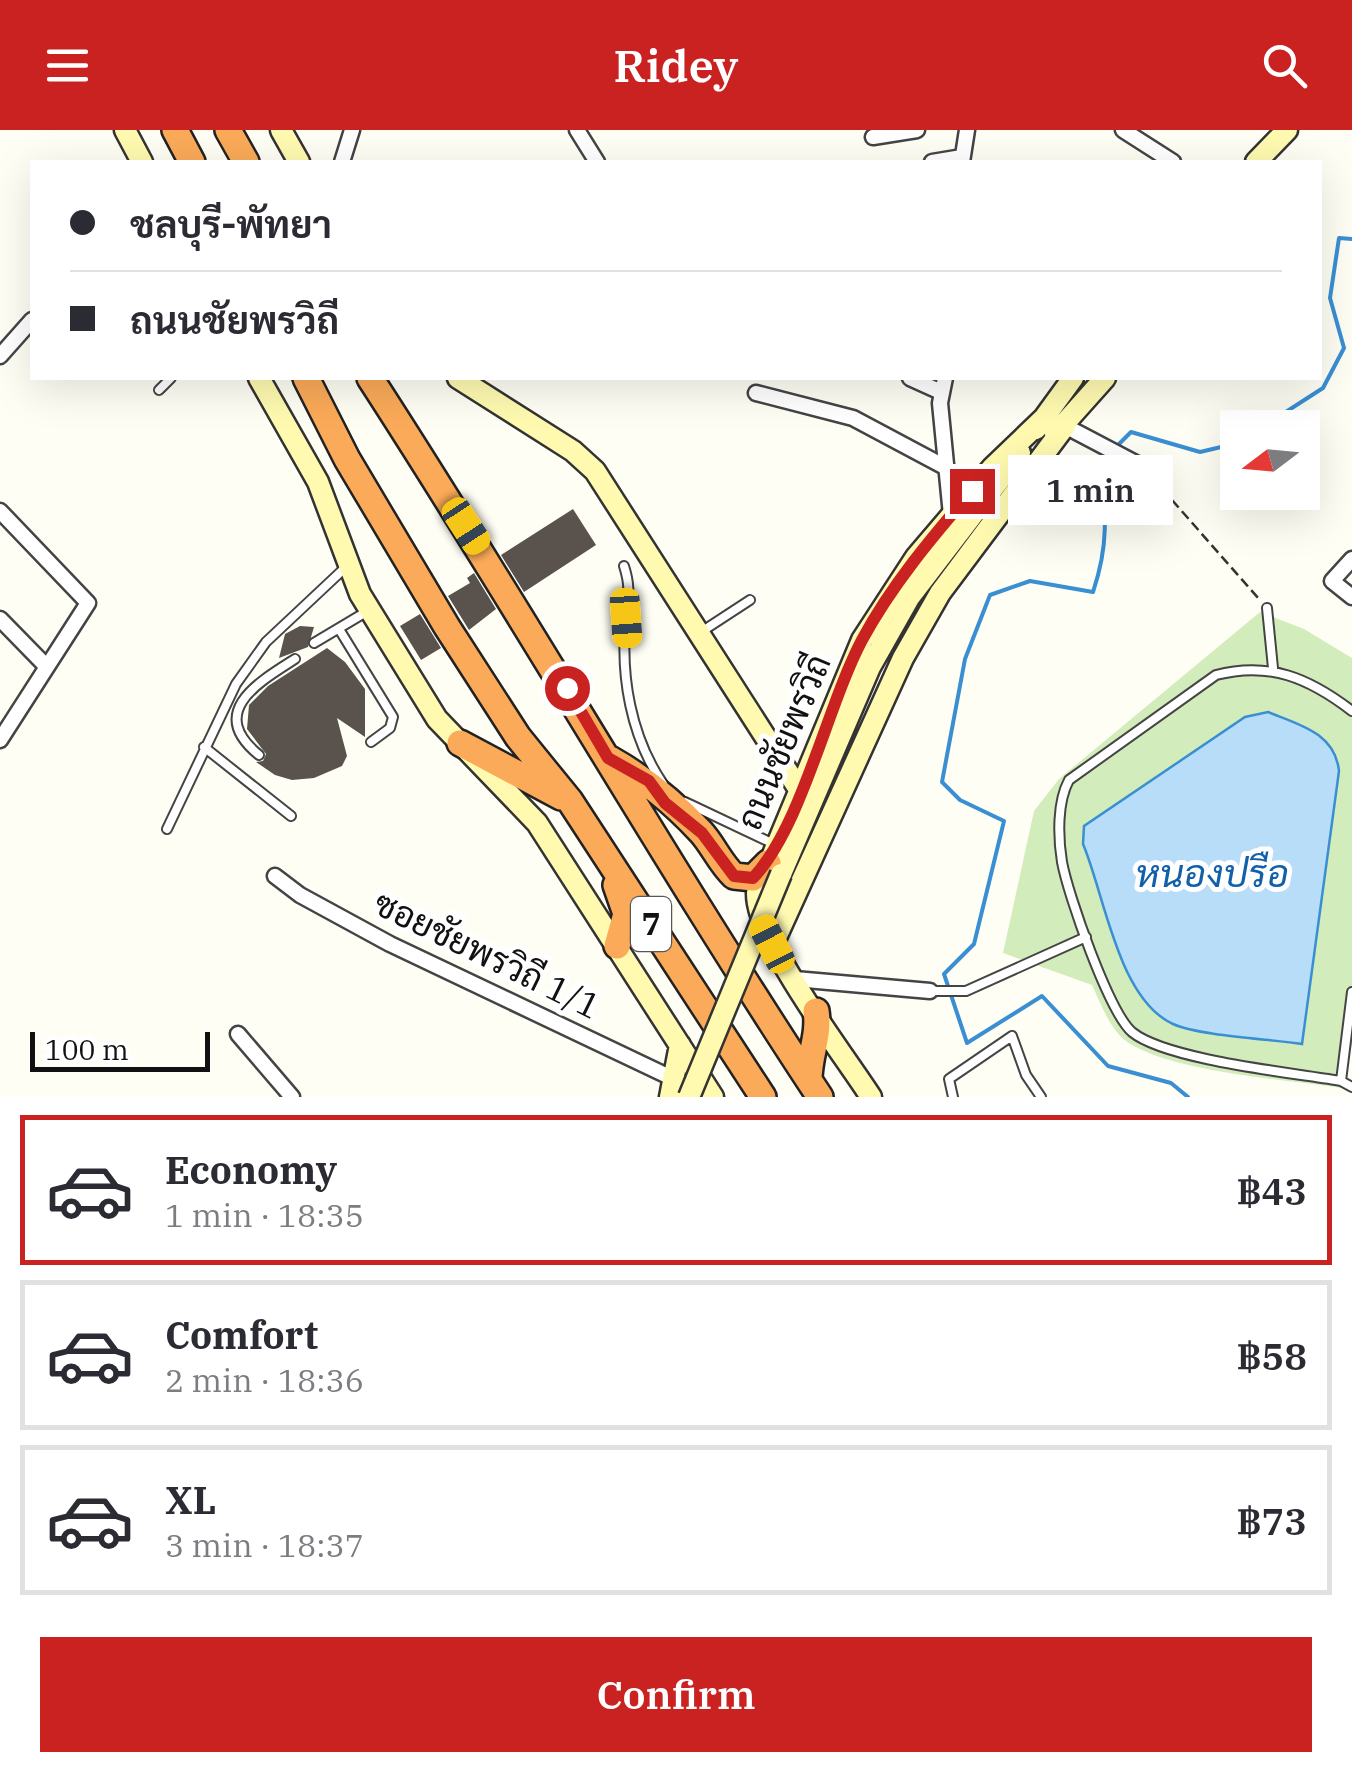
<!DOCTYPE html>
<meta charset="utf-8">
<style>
body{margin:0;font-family:"IBM Plex Serif",Sarabun,serif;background:#f2f2f3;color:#2b2b33;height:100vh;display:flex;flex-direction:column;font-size:38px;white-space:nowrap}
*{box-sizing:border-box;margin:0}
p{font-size:32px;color:#7c7c81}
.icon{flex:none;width:55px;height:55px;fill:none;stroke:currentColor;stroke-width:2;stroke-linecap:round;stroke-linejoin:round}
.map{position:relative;height:967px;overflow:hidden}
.drawer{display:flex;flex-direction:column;background:#fff;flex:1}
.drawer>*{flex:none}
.hud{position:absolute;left:30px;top:30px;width:1292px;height:220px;border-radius:0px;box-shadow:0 10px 40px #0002;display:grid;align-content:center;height:220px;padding:0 40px;background:#fff}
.needle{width:65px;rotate:254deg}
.controls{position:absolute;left:1220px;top:280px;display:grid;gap:20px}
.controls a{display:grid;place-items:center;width:100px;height:100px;border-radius:0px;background:#fff;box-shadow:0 10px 40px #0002;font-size:50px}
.scale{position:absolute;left:30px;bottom:25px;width:180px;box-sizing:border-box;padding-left:10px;border:5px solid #111;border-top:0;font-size:28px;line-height:35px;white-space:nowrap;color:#111;-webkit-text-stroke:8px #fff;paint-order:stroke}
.end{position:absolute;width:45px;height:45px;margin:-22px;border:12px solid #c92221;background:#fff;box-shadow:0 0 0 5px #fff}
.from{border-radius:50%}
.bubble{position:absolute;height:70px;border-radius:0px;background:#fff;box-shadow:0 10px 40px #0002;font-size:32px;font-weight:600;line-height:70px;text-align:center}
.car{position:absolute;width:30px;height:60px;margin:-30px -15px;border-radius:12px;box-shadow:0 0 8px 2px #0007;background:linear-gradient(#f5c518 24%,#345 0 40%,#f5c518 0 76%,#345 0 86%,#f5c518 0)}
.hud b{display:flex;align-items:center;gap:35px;height:95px;font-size:38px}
.hud b+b{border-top:2px solid #e1e1e2}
.hud i{width:25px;height:25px;background:#2b2b33}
ul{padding:18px 0 0;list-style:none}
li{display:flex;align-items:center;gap:30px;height:150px;margin:0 20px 15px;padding:0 20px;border:5px solid #e1e1e2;border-radius:0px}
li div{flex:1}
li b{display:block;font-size:38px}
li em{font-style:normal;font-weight:600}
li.on{border-color:#c92221}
li>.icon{width:90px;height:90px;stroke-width:1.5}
.primary-button{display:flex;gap:20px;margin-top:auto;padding:20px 40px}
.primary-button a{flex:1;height:115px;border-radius:0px;background:#c92221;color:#fff;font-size:40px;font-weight:600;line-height:115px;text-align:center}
header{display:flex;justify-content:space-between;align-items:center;height:130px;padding:0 40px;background:#c92221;color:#fff;font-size:45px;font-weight:600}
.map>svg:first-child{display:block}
.green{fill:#d2ecbb}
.water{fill:#b7ddf9;stroke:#3a8fd3;stroke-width:2.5}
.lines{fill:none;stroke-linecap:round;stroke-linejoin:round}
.stream{stroke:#3a8fd3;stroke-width:4}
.building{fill:#5a534d}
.lane-casing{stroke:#444;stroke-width:12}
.street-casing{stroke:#444;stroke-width:19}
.secondary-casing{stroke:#333;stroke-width:25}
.highway-casing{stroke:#222;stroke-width:30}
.path{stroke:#333;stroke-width:2.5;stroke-dasharray:10 5;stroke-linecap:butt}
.lane{stroke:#fff;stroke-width:8}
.street{stroke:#fff;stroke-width:14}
.secondary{stroke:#fffab0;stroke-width:20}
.highway{stroke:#faaa58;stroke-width:25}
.secondary-bridge-casing{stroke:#333;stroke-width:25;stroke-linecap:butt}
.secondary-bridge{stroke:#fffab0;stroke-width:20}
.route{stroke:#c92221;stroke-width:12}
.labels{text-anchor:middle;stroke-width:10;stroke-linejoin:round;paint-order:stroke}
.shield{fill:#fff;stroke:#585858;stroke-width:2.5}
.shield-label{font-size:32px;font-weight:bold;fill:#111}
.street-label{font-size:35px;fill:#111;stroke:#fff}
.water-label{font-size:38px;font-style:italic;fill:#1360aa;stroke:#fff}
</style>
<header><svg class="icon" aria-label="menu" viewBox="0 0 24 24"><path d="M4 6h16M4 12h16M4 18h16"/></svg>Ridey<svg class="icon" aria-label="search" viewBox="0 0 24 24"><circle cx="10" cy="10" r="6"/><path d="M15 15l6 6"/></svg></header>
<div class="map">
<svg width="1352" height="967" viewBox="0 0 1352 967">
<rect width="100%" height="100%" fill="#fffef5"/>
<path class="green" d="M1260,482l44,17 48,29v386l-11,44c-57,-9 -164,-15 -212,-45 -19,-12 -28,-39 -37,-58l-89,-32 31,-142 25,-32z"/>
<path class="water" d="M1268,582c32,13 67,21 71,59l-37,273c-33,-5 -102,-8 -129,-20 -55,-25 -68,-128 -90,-180l1,-18 161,-109z"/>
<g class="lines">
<path class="stream" d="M1261,298l62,-40 21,-40 -14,-50 9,-60 13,1
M1114,319l17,-17 69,20 38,-9
M1108,326l-11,11c11,46 11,80 -4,125l-63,-11 -40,14 -25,64 -23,123 18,18 44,21 -30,123 -30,30 23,69 75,-47 66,70 63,17 17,14"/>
</g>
<path class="building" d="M573,379l23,36 -72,47 -23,-37z
M474,443l22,36 -27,21 -21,-34 22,-13 -3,-5z
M420,484l21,34 -20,12 -21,-34z
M300,496l14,1 -6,20 -29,11 6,-24z
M327,518l18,14 20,27v48l-28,-19 10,38 -5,10 -28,12 -22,2 -17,-5 -19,-13 7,-1 3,-7 -19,-25 2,-24 19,-19z"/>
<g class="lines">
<defs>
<path id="lane" d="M159,260l12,-12
M624,436c7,22 4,31 2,53 -6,57 5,118 37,165
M1267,478l6,60
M339,499l54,88 -3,11 -19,14
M701,502l49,-32
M314,513l52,-31
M1352,581c-43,-33 -83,-50 -136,-36l-147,105c-12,22 -11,57 -7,82 6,33 47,150 70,170 34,28 162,41 209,49l11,6
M204,617l87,69
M259,625c-53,-43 0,-73 36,-96
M685,672l91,43
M167,699l69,-145 30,-42 82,-77
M930,861h36l120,-54
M1341,951l11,-89
M953,967l-4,-18 63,-43 14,39 15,22"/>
<path id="street" d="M577,0l20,32
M1123,0l50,32
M873,7l44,-7
M342,32l10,-32
M932,32l30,-5
M962,32l5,-32
M0,226l32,-36
M910,248l31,14
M945,248l-5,25 11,112
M756,263l97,25 92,49
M1065,296l78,41 20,22
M0,381l88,92 -88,137
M1352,429l-20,22 20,16
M0,489l46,47
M275,746l25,19 90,49 286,136
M795,849l135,12
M238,904l54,63"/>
<path id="secondary" d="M125,0l17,32
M281,0l18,32
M1256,32l31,-32
M259,248l59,104 42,112 77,125 100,104 176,274
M458,248l115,73 22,20 205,320
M1036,299l37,-51
M1055,304l50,-56
M781,744l89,-207 39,-69 111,-145
M773,814l130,-286 37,-65 125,-167
M670,967l10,-52
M871,967c-29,-45 -115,-156 -114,-204l105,-253 54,-83 76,-89 51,-49"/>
<path id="highway" d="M175,0l17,32
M228,0l18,32
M306,248l41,81 100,168 71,110 52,64 193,296
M370,248c154,237 294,483 450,719
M460,613l101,54
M610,629c32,18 65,45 91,73 12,13 19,31 33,44l19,2 15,-15
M616,755l10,29 -9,32
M809,950c0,-25 11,-45 7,-69"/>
</defs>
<use href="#lane" class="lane-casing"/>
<use href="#street" class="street-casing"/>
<use href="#secondary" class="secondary-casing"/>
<use href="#highway" class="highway-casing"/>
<path class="path" d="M1172,370l87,99"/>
<use href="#lane" class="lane"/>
<use href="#street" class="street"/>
<use href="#secondary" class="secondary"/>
<use href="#highway" class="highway"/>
<defs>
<path id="secondary-bridge" d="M689,967l92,-223"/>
</defs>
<use href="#secondary-bridge" class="secondary-bridge-casing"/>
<use href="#secondary-bridge" class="secondary-bridge"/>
</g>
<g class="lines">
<path class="route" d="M567,558l41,70 41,23 16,22 37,30 32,43 19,2c49,-52 74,-172 109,-238 29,-54 70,-103 110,-149"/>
</g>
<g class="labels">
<rect class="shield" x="631" y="767" width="40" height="54" rx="8"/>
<g class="shield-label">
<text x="651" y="805">7</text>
</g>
<g class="street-label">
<text transform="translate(784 612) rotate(-67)" y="12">ถนนชัยพรวิถี</text>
<text transform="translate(487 825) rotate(26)" y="12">ซอยชัยพรวิถี 1/1</text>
</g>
<g class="water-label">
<text x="1212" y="757">หนองปรือ</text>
</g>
</g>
</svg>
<div class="controls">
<a><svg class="needle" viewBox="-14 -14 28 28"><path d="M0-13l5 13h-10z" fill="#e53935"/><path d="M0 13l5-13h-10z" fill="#7c7c81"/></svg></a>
</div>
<div class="scale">100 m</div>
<i class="end from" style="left:567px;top:558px"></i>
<i class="end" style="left:972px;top:361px"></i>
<div class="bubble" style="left:1008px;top:325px;width:165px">1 min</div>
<i class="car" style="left:466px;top:396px;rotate:147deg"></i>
<i class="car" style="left:626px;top:488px;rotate:176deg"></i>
<i class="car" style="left:772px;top:814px;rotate:333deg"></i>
<div class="hud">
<b><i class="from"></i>ชลบุรี-พัทยา</b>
<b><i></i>ถนนชัยพรวิถี</b>
</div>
</div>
<section class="drawer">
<ul>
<li class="on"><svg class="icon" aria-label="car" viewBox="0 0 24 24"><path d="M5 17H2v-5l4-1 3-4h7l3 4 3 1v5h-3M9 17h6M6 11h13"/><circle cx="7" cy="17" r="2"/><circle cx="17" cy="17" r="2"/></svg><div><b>Economy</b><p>1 min · 18:35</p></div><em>฿43</em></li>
<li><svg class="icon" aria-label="car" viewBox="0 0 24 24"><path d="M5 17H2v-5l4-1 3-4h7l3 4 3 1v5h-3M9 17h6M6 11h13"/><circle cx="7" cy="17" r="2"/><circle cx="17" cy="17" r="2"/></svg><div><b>Comfort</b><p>2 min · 18:36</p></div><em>฿58</em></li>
<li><svg class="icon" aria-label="car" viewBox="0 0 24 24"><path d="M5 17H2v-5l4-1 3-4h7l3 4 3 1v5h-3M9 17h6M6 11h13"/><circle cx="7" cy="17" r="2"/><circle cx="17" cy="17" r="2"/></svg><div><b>XL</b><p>3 min · 18:37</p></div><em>฿73</em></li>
</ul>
<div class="primary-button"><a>Confirm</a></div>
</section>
